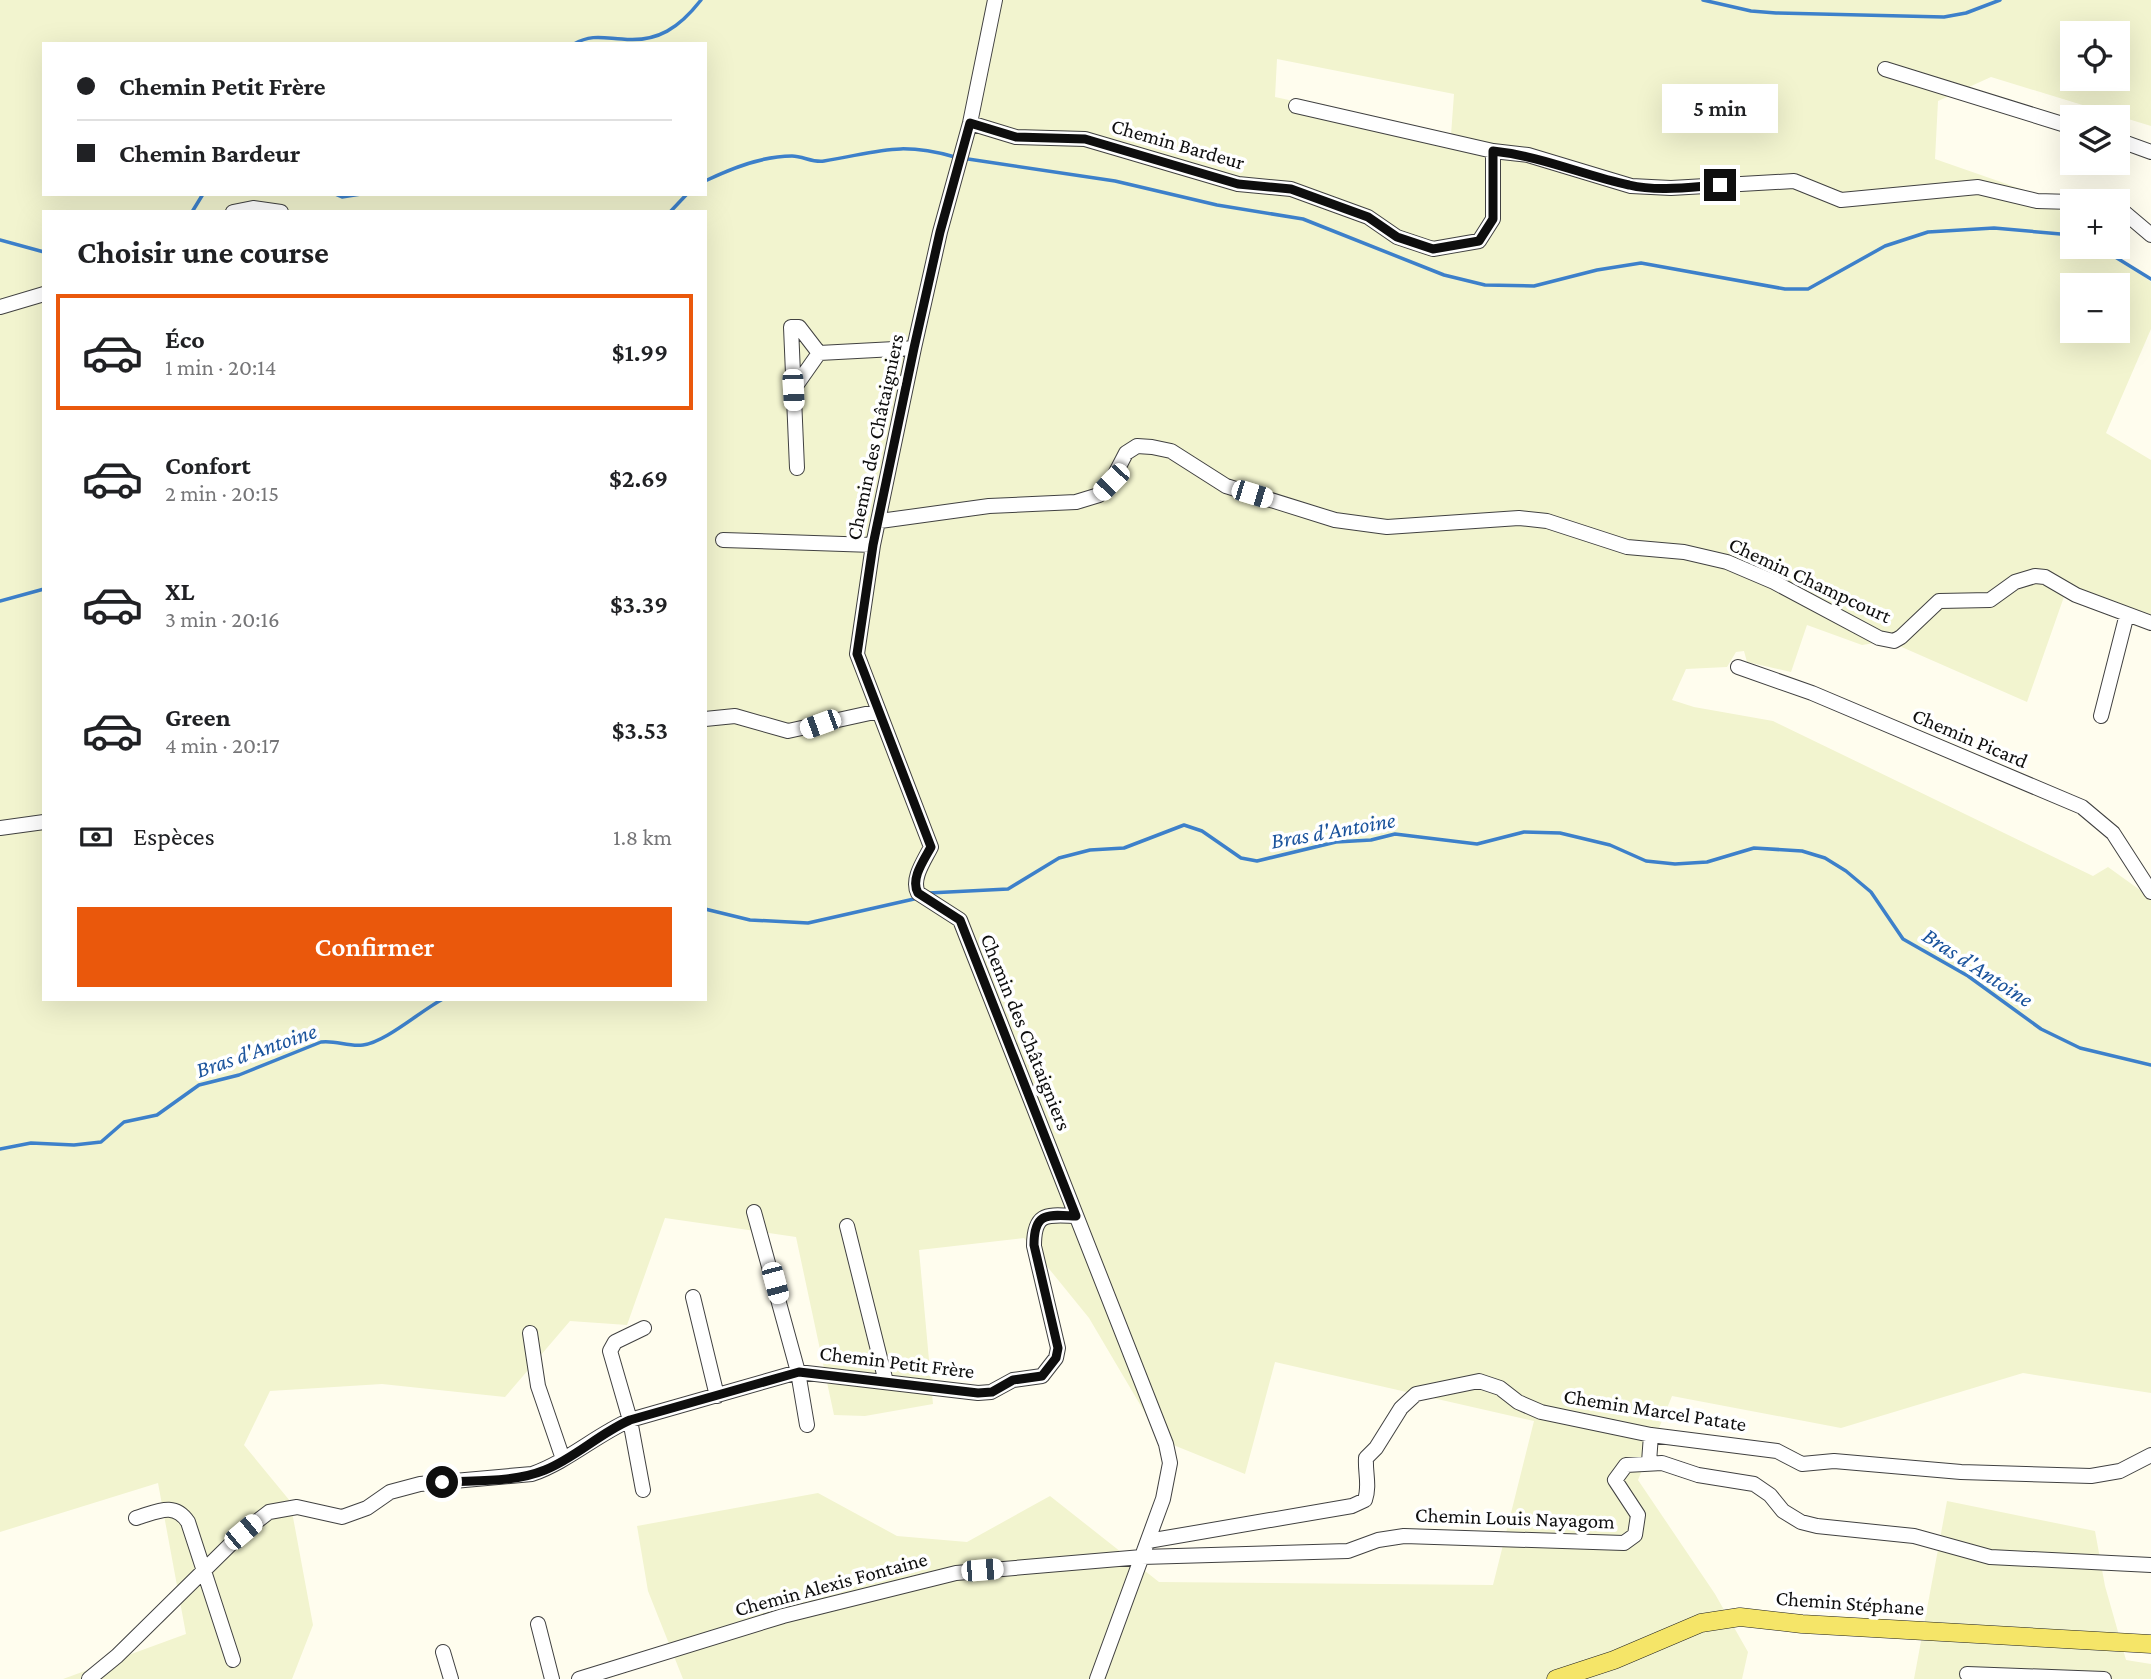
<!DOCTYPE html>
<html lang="fr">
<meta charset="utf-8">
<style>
body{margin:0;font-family:"Crimson Pro",serif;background:#f6f6f6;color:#202124;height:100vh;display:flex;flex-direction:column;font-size:26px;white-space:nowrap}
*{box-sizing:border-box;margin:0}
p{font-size:23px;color:#757577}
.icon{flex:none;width:38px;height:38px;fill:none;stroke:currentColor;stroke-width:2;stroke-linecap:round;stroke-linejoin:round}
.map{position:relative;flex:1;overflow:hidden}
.panel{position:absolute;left:42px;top:210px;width:665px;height:791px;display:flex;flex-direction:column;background:#fff;border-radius:0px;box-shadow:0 7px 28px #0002}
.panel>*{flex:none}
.banner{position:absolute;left:42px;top:42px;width:665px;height:154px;border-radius:0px;box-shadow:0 7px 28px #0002;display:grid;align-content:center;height:154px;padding:0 35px;background:#fff}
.fabs{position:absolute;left:2060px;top:21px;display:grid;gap:14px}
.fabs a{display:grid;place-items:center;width:70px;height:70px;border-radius:0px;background:#fff;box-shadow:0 7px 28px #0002;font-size:35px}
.end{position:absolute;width:32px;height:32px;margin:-16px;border:9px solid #0e0e0e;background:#fff;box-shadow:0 0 0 4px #fff}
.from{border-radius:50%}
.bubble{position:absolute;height:49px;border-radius:0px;background:#fff;box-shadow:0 7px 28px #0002;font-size:23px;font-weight:600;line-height:49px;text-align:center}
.car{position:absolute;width:21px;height:42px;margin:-21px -10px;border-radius:9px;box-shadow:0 0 5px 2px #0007;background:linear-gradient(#fff 24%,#345 0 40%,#fff 0 76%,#345 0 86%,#fff 0)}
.banner b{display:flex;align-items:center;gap:24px;height:66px;font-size:26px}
.banner b+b{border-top:2px solid #e0e0e0}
.banner i{width:18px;height:18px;background:#202124}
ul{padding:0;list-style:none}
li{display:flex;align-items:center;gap:21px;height:116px;margin:0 14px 10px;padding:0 21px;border:4px solid transparent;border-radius:0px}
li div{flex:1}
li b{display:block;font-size:26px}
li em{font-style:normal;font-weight:600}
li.on{border-color:#ea580c}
li>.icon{width:63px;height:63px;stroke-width:1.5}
h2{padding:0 35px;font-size:32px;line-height:84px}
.pay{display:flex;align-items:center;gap:18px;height:77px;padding:0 35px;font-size:26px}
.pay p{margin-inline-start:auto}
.primary-button{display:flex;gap:14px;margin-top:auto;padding:14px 35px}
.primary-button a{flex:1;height:80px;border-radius:0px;background:#ea580c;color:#fff;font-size:28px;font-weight:600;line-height:80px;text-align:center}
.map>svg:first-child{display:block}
.farmland{fill:#f2f4cf;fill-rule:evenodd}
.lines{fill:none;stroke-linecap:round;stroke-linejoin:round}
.stream{stroke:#3d80ca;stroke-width:3.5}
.minor-casing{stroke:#414141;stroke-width:16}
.major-casing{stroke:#1f1f1f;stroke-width:19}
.minor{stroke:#fff;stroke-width:14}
.major{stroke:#f5e568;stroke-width:18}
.route{stroke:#0e0e0e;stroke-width:9}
.labels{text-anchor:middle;stroke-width:7;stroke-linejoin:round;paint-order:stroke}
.street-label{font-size:21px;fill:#0e0e0e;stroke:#fff}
.water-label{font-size:23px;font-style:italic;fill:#1a539c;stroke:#fff}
</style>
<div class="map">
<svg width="2151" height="1679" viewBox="0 0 2151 1679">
<rect width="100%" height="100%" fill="#fffdee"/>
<path class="farmland" d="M0,0h2151v126l-160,-49 -53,24 -3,58 106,37 31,24v27h33l46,35v47l-45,104 45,27v163l-85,-32 -39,111 -139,-61 -26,4 -55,-20 -16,47 -44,-10 -3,-11 -8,1 -9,15 -41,2 -14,31 22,7 79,14 320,155 15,-9 43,31v495l-128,-20 -182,55 -169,-32 -34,84 77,114 33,58 -6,27h-1059l-35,-88 -11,-65 181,-33 79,43 70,6 83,-46 109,86 334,3 41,-164 -259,-59 -30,112 -84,-34 -72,-122 -65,-80 -105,12 14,154 -68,12 -31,-1 -38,-178 -131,-19 -38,107 -57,-4 -65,76 -123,-13 -112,7 -26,54 46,56 23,124 -21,54h-229l123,-45 -28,-151 -158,49zM2072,33h46v46h-46zM44,44h661v150h-661zM1277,59l177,35 -3,41 -176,-38zM44,212h661v787h-661zM2072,285h46v46h-46z
M1947,1501l148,30 10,55 21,74 25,4v15h-237z"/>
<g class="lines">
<path class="stream" d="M1703,0l48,11 25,2 168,4 22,-4 34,-13
M574,44c17,-10 30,-6 48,-5 36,4 58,-12 79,-39
M968,159l147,22 102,24 86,14 141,56 41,10 49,1 63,-16 44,-7 144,26h23l77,-43 43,-14 66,-4 78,7
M705,181c27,-13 57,-25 87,-25 11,0 21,7 32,5 55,-9 74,-20 131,-4
M335,194l7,3 19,-3
M192,212l11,-18
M670,212l17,-18
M0,240l44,12
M2099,247l52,32
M0,601l44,-12
M929,893l79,-4 51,-31 31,-8 34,-2 60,-23 18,6 39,27 16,3 79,-19 35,-2 24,-6 82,10 47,-12 36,1 50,12 36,16 29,3 32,-2 47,-14 48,3 23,7 21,13 25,21 32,47 65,37 73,53 39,19 71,17
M705,909l45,11 58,3 106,-24
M0,1149l31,-6 43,2 27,-3 23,-20 33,-7 42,-30 40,-10 82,-33c15,-2 27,5 42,3 23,-3 57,-34 80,-46"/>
<defs>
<path id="minor" d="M995,0l-25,123 -30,109 -26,116 -41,197 -16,109 74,193c-7,14 -20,32 -13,46l42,27 206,524 4,19 -7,36 -66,180
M1885,69l187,58
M1296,106l197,45
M970,123l46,14 69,2 153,45 53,5 77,28 29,20 36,12 46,-8 14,-22v-68l35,4 103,31 40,2 123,-7 47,19 137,-13 59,14 35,1
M2118,140l33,12
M2118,207l33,28
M233,212l20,-4 28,4
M0,307l44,-13
M793,390l26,-37 95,-5
M797,468l-6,-141h8l20,26
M880,521l109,-15 87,-4 23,-7 12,-13 15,-29 11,-7 15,1 19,4 55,35 109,34 52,7 132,-9 28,3 80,26 57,5 43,10 47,20 105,56 15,3 7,-4 38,-36 51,-1 25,-18 20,-6 10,1 31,18 75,28
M723,540l150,5
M1738,667l74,26 270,114 31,26 38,59
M2101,716l26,-102
M705,719l30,-3 53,15 91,-20
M0,828l44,-6
M754,1212l44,160 9,53
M847,1226l39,156
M693,1297l24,99
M530,1333l8,53 25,73
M1649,1462l2,-27
M643,1490l-13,-70 -20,-69 5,-9 29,-14
M136,1518c21,-6 38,-17 52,4l45,138
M1148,1541l204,-35 13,-6c5,-15 0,-27 1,-42l10,-10 25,-40 15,-14 63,-13 21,7 18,14 23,10 110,23 126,16 25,13 32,-3 127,11 130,4 29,-5 31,-16
M538,1624l14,55
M443,1652l8,27
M1967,1674l137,5
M89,1679l28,-23 126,-124 26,-20 28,-5 45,10 25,-9 23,-16 30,-8 112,-10c35,-12 64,-39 98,-54l168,-48 180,21 13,-1 22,-12 29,-4 14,-18 2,-10 -24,-102c0,-35 14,-31 42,-30
M579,1679l204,-63 173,-43 186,-16 206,-6 30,-11 26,-4 220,7 11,-8 3,-20 -23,-35 11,-15 36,-2 36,12 56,9 16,11 13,16 18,11 16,4 97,10 76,21 161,8"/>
<path id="major" d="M1556,1679l58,-19 87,-37 39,-6 62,7 349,20"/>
</defs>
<use href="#minor" class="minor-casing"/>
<use href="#major" class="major-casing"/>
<use href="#minor" class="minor"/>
<use href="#major" class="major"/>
</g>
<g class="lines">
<path class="route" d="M442,1482c34,-2 71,1 103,-12 30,-12 55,-37 85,-50l169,-48 179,21 14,-1 21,-12 29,-4 14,-18 2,-10 -24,-103c0,-34 14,-30 42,-29l-116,-296 -42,-27c-8,-14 6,-33 13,-46l-74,-193 16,-109 41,-197 26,-116 30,-109 46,14 69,2 153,45 53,5 77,28 29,20 36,12 46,-8 14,-22v-68c48,5 90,24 136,34 29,7 62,2 91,0"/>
</g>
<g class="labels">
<g class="street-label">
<text transform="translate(1178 144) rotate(16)" y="7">Chemin Bardeur</text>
<text transform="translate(875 437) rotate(-78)" y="7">Chemin des Châtaigniers</text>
<text transform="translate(1810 580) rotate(25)" y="7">Chemin Champcourt</text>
<text transform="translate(1970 738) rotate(23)" y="7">Chemin Picard</text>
<text transform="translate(1026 1032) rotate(68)" y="7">Chemin des Châtaigniers</text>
<text transform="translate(897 1362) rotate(7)" y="7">Chemin Petit Frère</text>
<text transform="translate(1655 1410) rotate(9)" y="7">Chemin Marcel Patate</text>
<text transform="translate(1515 1518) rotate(2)" y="7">Chemin Louis Nayagom</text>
<text transform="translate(831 1584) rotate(-15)" y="7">Chemin Alexis Fontaine</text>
<text transform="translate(1850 1603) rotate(4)" y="7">Chemin Stéphane</text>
</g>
<g class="water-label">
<text transform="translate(1333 830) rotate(-10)" y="8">Bras d'Antoine</text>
<text transform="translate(1978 967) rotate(33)" y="8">Bras d'Antoine</text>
<text transform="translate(256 1050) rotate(-19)" y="8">Bras d'Antoine</text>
</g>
</g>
</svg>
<div class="fabs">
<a><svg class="icon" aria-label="locate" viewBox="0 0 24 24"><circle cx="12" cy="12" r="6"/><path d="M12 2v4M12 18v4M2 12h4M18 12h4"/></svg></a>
<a><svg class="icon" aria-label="layers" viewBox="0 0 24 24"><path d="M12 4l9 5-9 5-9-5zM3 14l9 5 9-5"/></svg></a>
<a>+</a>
<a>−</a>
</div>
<i class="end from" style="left:442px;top:1482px"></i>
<i class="end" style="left:1720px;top:185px"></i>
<div class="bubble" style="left:1662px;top:84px;width:116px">5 min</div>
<i class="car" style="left:793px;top:390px;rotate:177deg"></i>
<i class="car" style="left:1111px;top:482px;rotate:224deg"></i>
<i class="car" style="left:1252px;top:494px;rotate:107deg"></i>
<i class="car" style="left:820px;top:724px;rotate:250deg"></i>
<i class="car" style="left:775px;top:1283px;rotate:165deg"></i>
<i class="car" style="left:243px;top:1532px;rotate:50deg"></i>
<i class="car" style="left:982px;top:1570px;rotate:85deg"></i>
<div class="banner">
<b><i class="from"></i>Chemin Petit Frère</b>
<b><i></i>Chemin Bardeur</b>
</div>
<section class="panel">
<h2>Choisir une course</h2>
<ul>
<li class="on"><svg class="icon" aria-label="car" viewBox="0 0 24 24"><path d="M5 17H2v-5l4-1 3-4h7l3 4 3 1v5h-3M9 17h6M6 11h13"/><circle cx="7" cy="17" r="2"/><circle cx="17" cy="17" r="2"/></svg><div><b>Éco</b><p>1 min · 20:14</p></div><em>$1.99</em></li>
<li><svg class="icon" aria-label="car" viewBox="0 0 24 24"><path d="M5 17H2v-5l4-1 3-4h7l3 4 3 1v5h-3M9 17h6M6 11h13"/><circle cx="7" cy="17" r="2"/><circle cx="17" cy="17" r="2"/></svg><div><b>Confort</b><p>2 min · 20:15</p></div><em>$2.69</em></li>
<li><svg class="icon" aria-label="car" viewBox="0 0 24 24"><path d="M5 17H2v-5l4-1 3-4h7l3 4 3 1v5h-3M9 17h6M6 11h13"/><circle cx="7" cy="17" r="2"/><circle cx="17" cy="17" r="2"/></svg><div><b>XL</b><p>3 min · 20:16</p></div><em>$3.39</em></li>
<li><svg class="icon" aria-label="car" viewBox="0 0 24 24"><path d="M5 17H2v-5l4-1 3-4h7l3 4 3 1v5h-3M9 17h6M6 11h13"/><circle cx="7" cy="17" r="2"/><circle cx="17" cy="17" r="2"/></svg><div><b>Green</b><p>4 min · 20:17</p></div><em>$3.53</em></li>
</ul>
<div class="pay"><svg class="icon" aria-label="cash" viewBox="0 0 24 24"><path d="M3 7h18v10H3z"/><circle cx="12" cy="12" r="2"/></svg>Espèces<p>1.8 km</p></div>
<div class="primary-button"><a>Confirmer</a></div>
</section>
</div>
